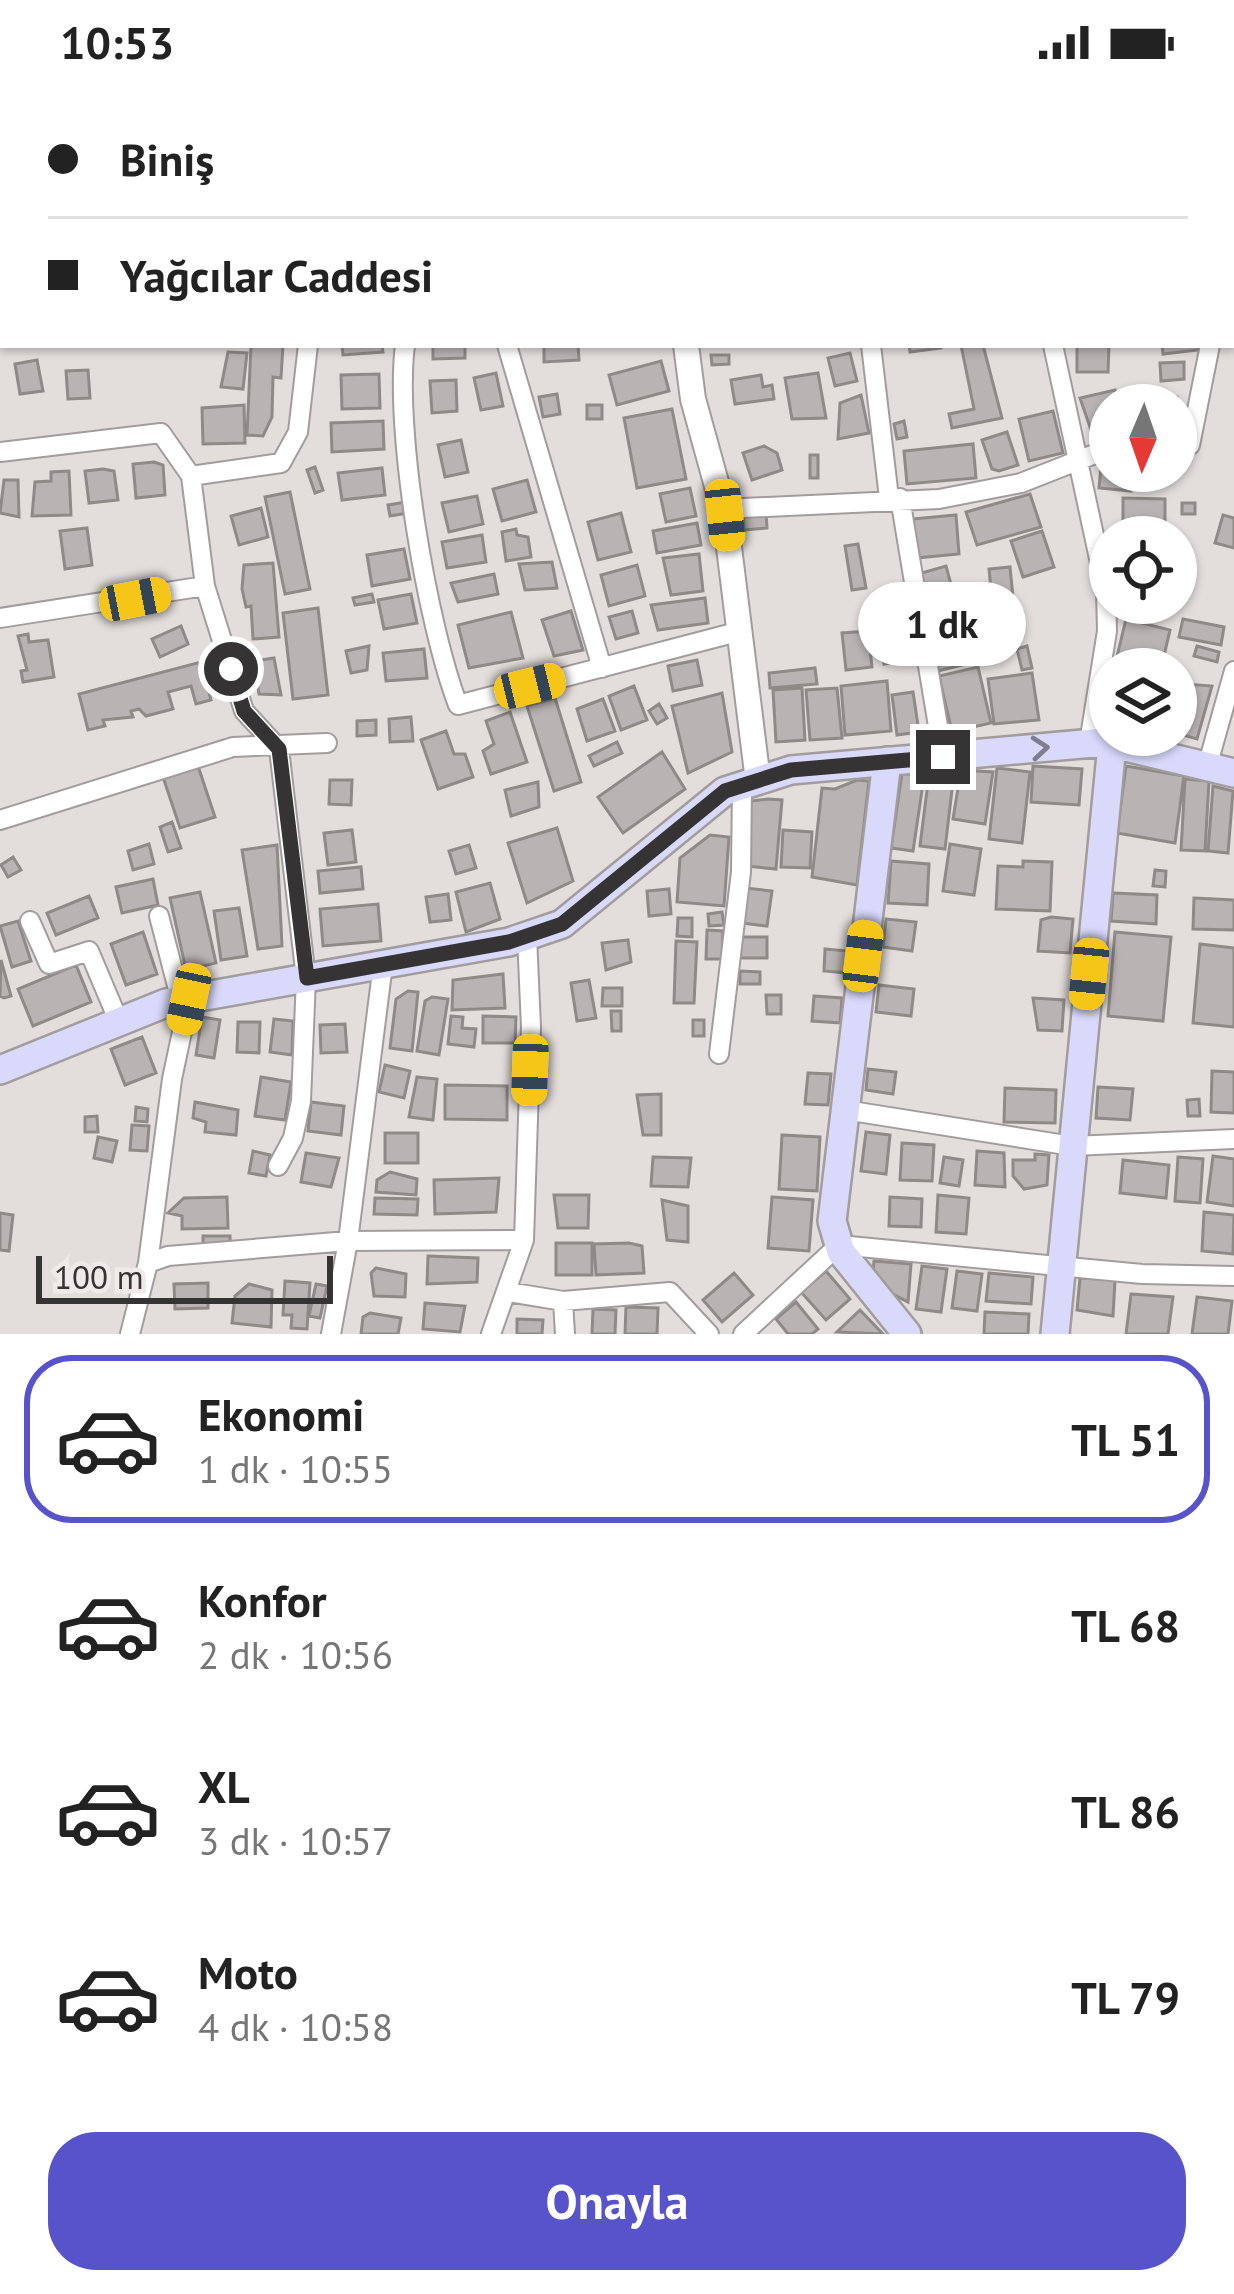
<!DOCTYPE html>
<html lang="tr">
<meta charset="utf-8">
<style>
body{margin:0;font-family:"PT Sans",sans-serif;background:#f2f2f2;color:#222;height:100vh;display:flex;flex-direction:column;font-size:45px;white-space:nowrap}
*{box-sizing:border-box;margin:0}
p{font-size:39px;color:#767676}
.icon{flex:none;width:66px;height:66px;fill:none;stroke:currentColor;stroke-width:2;stroke-linecap:round;stroke-linejoin:round}
.map{position:relative;height:1250px;overflow:hidden}
.details{display:flex;flex-direction:column;background:#fff;flex:1}
.details>*{flex:none}
.guide{position:absolute;left:0px;top:0px;width:1236px;height:264px;box-shadow:0 3px 9px #0004;display:grid;align-content:center;height:264px;padding:0 48px;background:#fff}
.needle{width:78px;rotate:182deg}
.controls{position:absolute;left:1089px;top:300px;display:grid;gap:24px}
.controls a{display:grid;place-items:center;width:108px;height:108px;border-radius:50%;background:#fff;box-shadow:0 3px 9px #0004;font-size:60px}
.scale{position:absolute;left:36px;bottom:30px;width:297px;box-sizing:border-box;padding-left:12px;border:6px solid #353333;border-top:0;font-size:33px;line-height:42px;white-space:nowrap;color:#353333;-webkit-text-stroke:9px #f0ebe9;paint-order:stroke}
.end{position:absolute;width:54px;height:54px;margin:-27px;border:15px solid #353333;background:#fff;box-shadow:0 0 0 6px #fff}
.from{border-radius:50%}
.bubble{position:absolute;height:84px;border-radius:42px;background:#fff;box-shadow:0 3px 9px #0004;font-size:39px;font-weight:700;line-height:84px;text-align:center}
.car{position:absolute;width:36px;height:72px;margin:-36px -18px;border-radius:15px;box-shadow:0 0 9px 3px #0007;background:linear-gradient(#f5c518 24%,#345 0 40%,#f5c518 0 76%,#345 0 86%,#f5c518 0)}
.guide b{display:flex;align-items:center;gap:42px;height:114px;font-size:45px}
.guide b+b{border-top:3px solid #e0e0e0}
.guide i{width:30px;height:30px;background:#222}
ul{padding:21px 0 0;list-style:none}
li{display:flex;align-items:center;gap:36px;height:168px;margin:0 24px 18px;padding:0 24px;border:6px solid transparent;border-radius:48px}
li div{flex:1}
li b{display:block;font-size:45px}
li em{font-style:normal;font-weight:700}
li.current{border-color:#5653cb}
li>.icon{width:108px;height:108px;stroke-width:1.5}
.primary-button{display:flex;gap:24px;margin-top:auto;padding:24px 48px}
.primary-button a{flex:1;height:138px;border-radius:48px;background:#5653cb;color:#fff;font-size:48px;font-weight:700;line-height:138px;text-align:center}
.status{display:flex;justify-content:space-between;align-items:center;height:84px;padding:0 60px;background:#fff;direction:ltr}
.status svg{height:33px;fill:currentColor}
.map>svg:first-child{display:block}
.building{fill:#b9b4b3;stroke:#8e8a88;stroke-width:3}
.lines{fill:none;stroke-linecap:round;stroke-linejoin:round}
.minor-casing{stroke:#a29d9c;stroke-width:22}
.tertiary-casing{stroke:#a29d9c;stroke-width:28}
.secondary-casing{stroke:#a29d9c;stroke-width:32}
.minor{stroke:#fff;stroke-width:18}
.tertiary{stroke:#fff;stroke-width:24}
.secondary{stroke:#d8d9fb;stroke-width:27}
.oneway{stroke:#7e7e8d}
.route{stroke:#353333;stroke-width:15}
</style>
<div class="status"><b>10:53</b><svg viewBox="0 0 49 12"><path d="M0 12V9h3v3zM5 12V6h3v6zM10 12V3h3v9zM15 12V0h3v12zM26 1h20v11H26zM47 4h2v5h-2z"/></svg></div>
<div class="map">
<svg width="1234" height="1250" viewBox="0 0 1234 1250">
<rect width="100%" height="100%" fill="#e3dedc"/>
<path class="building" d="M0,159l3,5 -3,41z
M251,261h32l-2,33 -8,-1 -1,40 -9,19 -16,-1z
M342,261h40l1,7 -40,3z
M433,261h32v13l-32,1z
M544,261h34l1,15 -35,2z
M909,261h32v3l-31,4z
M961,261h22l19,73 -50,10 -3,-14 25,-5z
M1077,261h32l-1,27h-31z
M1162,261h36v5l-35,4z
M228,268l19,1 -4,36 -22,-2z
M850,269l7,28 -22,5 -7,-28z
M711,271h18v9l-17,1z
M37,276l6,31 -23,3 -5,-30z
M661,277l8,30 -52,14 -8,-30z
M1184,278v17l-23,2 -1,-18z
M88,286l2,28 -22,1 -2,-28z
M496,289l7,33 -22,4 -7,-32z
M818,289l8,45 -34,1 -7,-41z
M379,290l1,34 -38,1 -1,-34z
M761,291l2,12 9,-2 2,14 -39,5 -4,-24z
M456,296l1,31 -25,2 -2,-32z
M1115,306l4,15h-9v23l-18,5 -12,-35z
M557,310l3,20 -17,3 -4,-20z
M861,311l8,38 -31,6 2,-36z
M1141,312l36,1 -1,36v-28h-35z
M244,321l1,38 -42,1 -1,-36z
M587,321h15v14h-15z
M672,325l14,70 -49,9 -13,-70z
M1053,327l10,42 -34,8 -10,-42z
M383,337l1,28 -52,3 -1,-29z
M904,337l3,16 -10,2 -3,-15z
M1007,348l11,33 -19,6 -7,-2 -10,-29z
M461,356l7,32 -23,5 -7,-32z
M973,360l3,34 -69,6 -3,-33z
M764,362l13,7 5,17 -30,10 -9,-27z
M810,371h8v23h-8z
M1102,373l8,1v13h22l-1,20 -32,-3z
M154,378l9,3 2,30 -29,3 -3,-34z
M315,383l8,23 -8,3 -8,-23z
M382,384l3,27 -43,5 -4,-27z
M103,385l11,2 4,29 -29,3 -4,-32z
M69,387l2,44 -39,1 3,-34 16,-1v-9z
M4,396h14l1,37 -19,-4z
M527,396l9,32 -34,9 -9,-32z
M690,404l6,28 -30,6 -6,-28z
M290,408l20,97 -25,5 -20,-97z
M1030,410l11,33 -64,18 -11,-33z
M477,412l6,28 -34,8 -7,-29z
M1123,414l42,1v29l-42,-1z
M406,418l2,11 -18,3 -2,-11z
M1182,419h13v11h-13z
M261,424l7,29 -29,8 -8,-29z
M766,428l1,16 -23,2 -1,-16z
M621,429l10,39 -33,8 -10,-38z
M956,431l3,39 -43,4 -4,-39z
M1223,431l11,3v30l-19,-5z
M697,439l4,22 -44,8 -4,-22z
M87,444l5,37 -27,4 -5,-38z
M516,445l1,6 11,2 3,20 -25,4 -4,-29z
M1042,447l12,36 -31,10 -12,-36z
M482,451l4,27 -39,6 -5,-26z
M858,460l8,44 -14,2 -7,-44z
M404,465l6,30 -38,7 -5,-31z
M699,470l4,37 -32,4 -8,-37z
M552,478l5,26 -32,2 -6,-26z
M273,479l6,74 -26,2 -2,-33 -5,1 -4,-18 2,-24z
M637,481l8,31 -36,10 -8,-31z
M946,482l11,41 -28,8 -11,-41z
M1010,483l3,30 -21,2 -3,-30z
M494,490l4,20 -40,8 -7,-19z
M372,510l2,8 -19,3 -2,-7z
M411,510l6,29 -33,6 -6,-29z
M705,514l3,25 -50,7 -7,-25z
M318,524l10,87 -35,4 -10,-86z
M571,527l12,39 -29,6 -12,-36z
M632,527l6,22 -22,6 -7,-22z
M511,528l12,46 -54,10 -11,-43z
M949,533l1,13 -18,2 -2,-12z
M1126,535l44,11 -9,39h-47z
M1183,535l41,8 -3,18 -42,-8z
M903,540l7,36 -26,4 -7,-35z
M181,542l7,18 -28,13 -8,-18z
M868,547l4,36 -26,3 -4,-37z
M964,548l7,31 -33,8 -8,-31z
M28,550l1,8 19,-2 6,37 -31,5 -2,-11 6,-1 -9,-34z
M369,562l-2,24 -16,3 -5,-22z
M1027,562l5,22 -10,2 -5,-21z
M1197,562l22,6 -2,10 -23,-6z
M424,565l3,29 -41,3 -3,-28z
M274,574l7,37 -22,-1 -5,-33z
M697,576l5,25 -29,6 -5,-25z
M201,578l10,38 -15,4 -5,-18 -23,6 5,17 -27,7 -7,-7 -8,2 2,6 -30,3 2,6 -17,4 -9,-36z
M978,583l13,56 -39,9 -13,-56z
M815,584l2,16 -47,4 -1,-15z
M1032,589l7,47 -45,4 -6,-45z
M887,597l4,50 -46,4 -4,-49z
M1185,600l27,2 -15,53 -21,-6z
M634,602l13,34 -26,10 -12,-34z
M802,604l3,52 -29,2 -3,-52z
M837,604l5,50 -32,2 -4,-50z
M913,608l6,40 -22,3 -5,-40z
M722,609l10,59 -44,21 -16,-67z
M555,614l26,84 -27,9 -27,-85z
M603,615l12,32 -28,10 -10,-32z
M659,620l8,14 -10,6 -8,-13z
M510,628l17,50 -36,12 -8,-23 11,-7 -8,-23z
M411,633l2,24 -23,1 -1,-23z
M376,636v15l-19,1v-15z
M446,647l8,23h11l8,23 -35,12 -17,-49z
M617,658l5,11 -28,13 -5,-10z
M662,668l23,37 -62,44 -25,-36z
M197,679l18,54 -35,11 -18,-54z
M1033,682l49,3 -3,36 -48,-3z
M1126,682l58,10 -9,67 -58,-10z
M997,684l33,4 -8,71 -33,-4z
M961,686l32,2 -8,52 -32,-5z
M939,687l15,2 -9,76 -25,-3 9,-72z
M902,689l22,4 -11,74 -22,-3z
M1185,695l24,2 -4,70 -24,-1z
M330,696h22l-1,25 -22,-1z
M857,696l12,1 -12,104 -45,-8 10,-89 13,1z
M538,698l1,25 -28,9 -6,-26z
M1213,702l20,5 -5,62 -20,-2z
M768,715l14,1 -6,69 -31,-3 6,-65z
M172,738l9,26 -13,4 -8,-25z
M557,744l16,53 -46,22 -19,-60z
M352,746l4,32 -28,3 -4,-32z
M783,746l29,2 -2,36 -29,-1z
M710,751l19,2 -5,69 -47,-4 3,-44z
M149,760l5,20 -21,6 -5,-19z
M950,760l31,5 -7,46 -31,-4z
M277,761l5,101 -24,3 -16,-99z
M469,761l7,23 -20,6 -7,-23z
M13,773l8,13 -13,7 -7,-12z
M891,777l38,3 -2,41 -39,-2z
M1023,777l29,1 -2,49 -54,-2 2,-43 25,1z
M361,783l2,22 -43,4 -2,-22z
M1155,786l11,1 -1,16 -12,-1z
M153,795l5,26 -36,8 -6,-26z
M490,799l10,36 -34,13 -10,-40z
M745,804l27,3 -5,35 -26,-3z
M669,805l2,25 -22,2 -2,-25z
M200,808l16,71 -30,7 -16,-72z
M1113,809l44,2 -1,29 -45,-3z
M448,810l3,26 -21,2 -4,-25z
M89,812l9,22 -42,17 -9,-22z
M1194,814l40,2v30l-41,-1z
M378,820l3,37 -58,5 -3,-37z
M239,824l8,48 -26,4 -7,-49z
M722,828l2,13 -15,1 -1,-12z
M1051,833l22,2 -3,34 -32,-2 3,-31z
M678,834h14v19l-15,-1z
M886,835l30,3 -4,29 -29,-4z
M18,837l13,40 -19,6 -12,-41z
M707,846l16,1 -1,28h-16z
M143,848l14,42 -31,11 -15,-41z
M1115,848l56,5 -8,84 -55,-5z
M739,853h28v21h-28z
M628,856l3,22 -25,8 -4,-27z
M676,857l21,1 -3,61h-20z
M1200,860l34,4v79l-41,-4z
M825,865l23,2 -1,22 -23,-2z
M1,876l10,36 -7,2 -4,-2z
M76,881l15,37 -58,24 -15,-37z
M740,887l20,1v12h-20z
M503,890l2,34 -53,2 1,-30z
M589,896l7,38 -19,3 -6,-38z
M879,901l35,4 -3,27 -35,-4z
M603,904h19v18h-20z
M408,907l10,1 -6,59 -22,-3 6,-49z
M766,911h15v19h-14z
M814,912l28,2 -2,25 -28,-2z
M432,913l16,2 -9,56 -22,-4 8,-50z
M1033,914l31,2 -2,31 -24,-1z
M611,927h10v20h-9z
M451,932l12,1 -1,11 14,1 -2,18 -26,-3z
M483,932l33,1 -1,26h-32z
M202,933l18,3 -6,38 -18,-3z
M274,935l19,2 -1,34 -22,-3z
M693,936h11v16h-11z
M238,938h22l-1,31 -22,-1z
M345,940l2,28 -26,1 -1,-28z
M142,953l14,36 -31,12 -14,-36z
M385,981l25,6 -6,27 -25,-6z
M868,985l28,3 -3,22 -27,-4z
M1212,987l22,1v41l-23,-1z
M808,989l23,1 -3,31 -23,-1z
M261,993l30,5 -6,38 -30,-4z
M417,993l20,2 -4,41 -24,-3z
M445,1001l62,1v34l-62,-1z
M1098,1003l35,2 -3,31 -34,-2z
M1005,1004l51,2 -1,33 -51,-1z
M661,1010v41h-18l-6,-40z
M1199,1015l1,17h-12l-1,-16z
M195,1018l43,8 -2,25 -31,-3 1,-10 -13,-4z
M311,1018l33,4 -3,29 -33,-4z
M136,1023l12,2 -1,13 -12,-1z
M97,1032l1,16h-13v-15z
M132,1041l17,1 -2,25 -17,-1z
M866,1048l24,3 -4,39 -25,-3z
M385,1049h33v30h-33z
M782,1051l38,2 -3,54 -38,-2z
M98,1053l19,4 -5,21 -18,-4z
M902,1059l32,2 -2,36 -32,-1z
M253,1067l17,4 -4,21 -17,-3z
M977,1067l27,2 1,34 -30,-2z
M306,1069l33,5 -8,29 -30,-5z
M1035,1070l14,1 -2,30 -23,4 -11,-13v-16h22z
M1213,1072l21,3v47l-27,-4z
M653,1073l38,1 -3,29 -37,-1z
M944,1073l19,3 -4,26 -19,-3z
M1178,1073l25,2 -3,44 -25,-2z
M1123,1076l46,5 -3,33 -46,-5z
M390,1088l27,7 -1,16 -40,-3 1,-12z
M499,1094l-3,34 -61,2 -1,-34z
M554,1111h35l-1,33h-30z
M938,1111l31,3 -3,36 -30,-2z
M227,1113l1,31 -46,1v-13l-14,-3 16,-15z
M772,1113l41,3 -4,51 -41,-3z
M890,1113l32,2 -1,28 -32,-1z
M375,1114l43,1 -1,16 -43,-1z
M662,1116l26,6v36l-21,-2z
M1204,1128l30,3 -1,39 -31,-3z
M0,1129l13,2 -4,36 -9,-1z
M203,1152h27v8h-27z
M556,1159h36v32h-36z
M629,1159l13,3 2,27 -48,2 -2,-31z
M428,1172l50,2 -1,24 -50,2z
M874,1177l37,3 -3,38 -21,-11 -14,-18z
M922,1182l25,3 -6,43 -25,-3z
M376,1184l30,6 -1,23 -31,-1 -3,-23z
M826,1187l24,28 -24,21 -25,-28z
M957,1187l25,3 -5,37 -25,-3z
M734,1189l19,22 -31,27 -19,-22z
M989,1189l44,4 -2,27 -45,-3z
M1080,1194l35,2 -2,36 -36,-6z
M285,1197l25,2 -3,46 -16,-1 1,-13h-9z
M208,1199v25l-33,1 -1,-25z
M249,1200l23,6 -1,37 -39,-4 3,-27z
M316,1200l11,2 -7,32 -11,-2z
M1131,1210l42,3 -5,37h-42z
M1197,1213l35,4 -4,33h-36z
M796,1218l22,27 -6,5h-24l-12,-15z
M425,1219l40,3 -5,26 -37,-3z
M626,1223l32,1 -1,26h-32z
M593,1225l23,1 -1,24h-23z
M860,1226l23,24 -46,-2z
M985,1228l44,2 -1,20h-44z
M370,1229l31,5 -3,16h-37l2,-17z
M517,1235l26,1 -1,14h-25z"/>
<g class="lines">
<defs>
<path id="minor" d="M38,3l3,-3
M692,3l1,-3
M0,35l3,-2
M1233,122h1
M0,228l3,-1
M405,261c-11,85 22,279 53,360l279,-73
M507,261l95,323
M871,261l18,153
M1053,261l53,246 1,40 -18,112
M1176,361h14l20,-100
M0,368l161,-19 30,43 14,110 39,125 35,38 27,229 -5,123 -8,37 -15,28
M191,392l90,-13 17,-31 10,-87
M900,414l43,258
M723,425l216,-10 82,-16 89,-35
M0,534l205,-32
M1207,683l27,-96
M0,736l233,-73 94,-4
M159,832l22,85
M30,837l19,43 40,-13 30,71
M719,970l22,-182 1,-86
M845,1026l227,36 162,-7
M148,1179l24,-184 17,-80
M508,1208l55,9 107,-9 39,42
M563,1217l2,33
M130,1250l18,-71 20,-7 180,-15 176,-1
M331,1250l17,-93 35,-277
M491,1250l33,-94 7,-213 -4,-91
M743,1250l96,-89 303,29 92,2"/>
<path id="tertiary" d="M647,0l4,3
M686,261l7,54 32,116 33,266"/>
<path id="secondary" d="M887,677l-55,460 9,31 66,82
M0,986l166,-67 343,-61 53,-18 163,-133 66,-21 314,-28 129,31
M1055,1250l57,-590"/>
</defs>
<use href="#minor" class="minor-casing"/>
<use href="#tertiary" class="tertiary-casing"/>
<use href="#secondary" class="secondary-casing"/>
<use href="#minor" class="minor"/>
<use href="#tertiary" class="tertiary"/>
<use href="#secondary" class="secondary"/>
</g>
<defs><path id="oneway-chevron" d="M-2-3.5L2.5 0L-2 3.5" fill="none" stroke-width="1.6" stroke-linecap="round" stroke-linejoin="round" transform="scale(3)"/></defs>
<use class="oneway" href="#oneway-chevron" transform="translate(1040 664) rotate(-5)"/>
<g class="lines">
<path class="route" d="M231,585l13,42 35,38 28,229 202,-36 53,-18 163,-133 66,-21 152,-13"/>
</g>
</svg>
<div class="controls">
<a><svg class="needle" viewBox="-14 -14 28 28"><path d="M0-13l5 13h-10z" fill="#e53935"/><path d="M0 13l5-13h-10z" fill="#767676"/></svg></a>
<a><svg class="icon" aria-label="locate" viewBox="0 0 24 24"><circle cx="12" cy="12" r="6"/><path d="M12 2v4M12 18v4M2 12h4M18 12h4"/></svg></a>
<a><svg class="icon" aria-label="layers" viewBox="0 0 24 24"><path d="M12 4l9 5-9 5-9-5zM3 14l9 5 9-5"/></svg></a>
</div>
<div class="scale">100 m</div>
<i class="end from" style="left:231px;top:585px"></i>
<i class="end" style="left:943px;top:673px"></i>
<div class="bubble" style="left:858px;top:498px;width:168px">1 dk</div>
<i class="car" style="left:725px;top:431px;rotate:174deg"></i>
<i class="car" style="left:135px;top:515px;rotate:79deg"></i>
<i class="car" style="left:530px;top:602px;rotate:76deg"></i>
<i class="car" style="left:863px;top:872px;rotate:7deg"></i>
<i class="car" style="left:1089px;top:890px;rotate:186deg"></i>
<i class="car" style="left:189px;top:915px;rotate:192deg"></i>
<i class="car" style="left:530px;top:986px;rotate:182deg"></i>
<div class="guide">
<b><i class="from"></i>Biniş</b>
<b><i></i>Yağcılar Caddesi</b>
</div>
</div>
<section class="details">
<ul>
<li class="current"><svg class="icon" aria-label="car" viewBox="0 0 24 24"><path d="M5 17H2v-5l4-1 3-4h7l3 4 3 1v5h-3M9 17h6M6 11h13"/><circle cx="7" cy="17" r="2"/><circle cx="17" cy="17" r="2"/></svg><div><b>Ekonomi</b><p>1 dk · 10:55</p></div><em>TL 51</em></li>
<li><svg class="icon" aria-label="car" viewBox="0 0 24 24"><path d="M5 17H2v-5l4-1 3-4h7l3 4 3 1v5h-3M9 17h6M6 11h13"/><circle cx="7" cy="17" r="2"/><circle cx="17" cy="17" r="2"/></svg><div><b>Konfor</b><p>2 dk · 10:56</p></div><em>TL 68</em></li>
<li><svg class="icon" aria-label="car" viewBox="0 0 24 24"><path d="M5 17H2v-5l4-1 3-4h7l3 4 3 1v5h-3M9 17h6M6 11h13"/><circle cx="7" cy="17" r="2"/><circle cx="17" cy="17" r="2"/></svg><div><b>XL</b><p>3 dk · 10:57</p></div><em>TL 86</em></li>
<li><svg class="icon" aria-label="car" viewBox="0 0 24 24"><path d="M5 17H2v-5l4-1 3-4h7l3 4 3 1v5h-3M9 17h6M6 11h13"/><circle cx="7" cy="17" r="2"/><circle cx="17" cy="17" r="2"/></svg><div><b>Moto</b><p>4 dk · 10:58</p></div><em>TL 79</em></li>
</ul>
<div class="primary-button"><a>Onayla</a></div>
</section>
